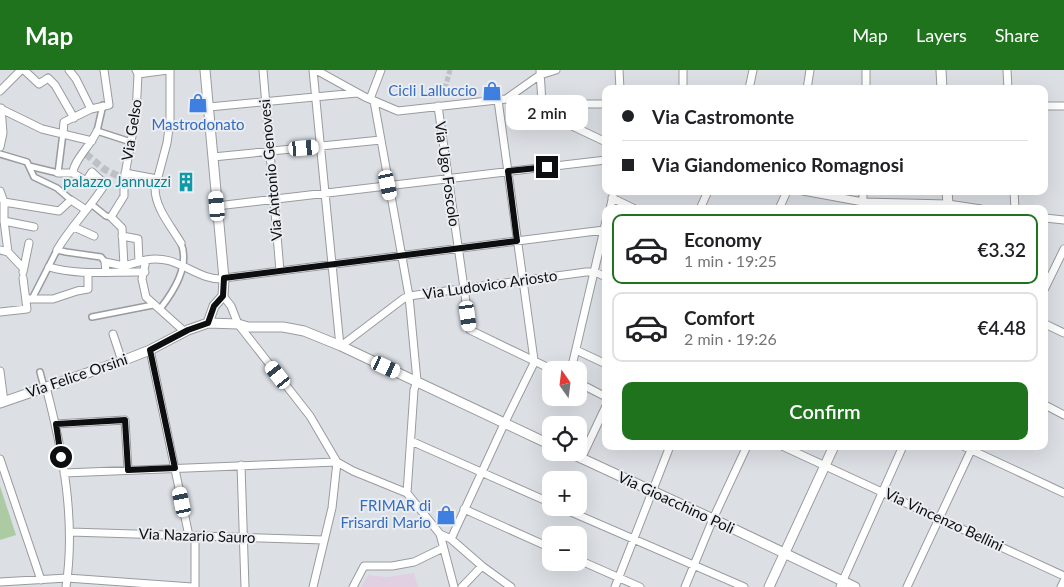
<!DOCTYPE html>
<meta charset="utf-8">
<style>
body{margin:0;font-family:Lato,sans-serif;background:#f6f6f6;color:#202124;height:100vh;display:flex;flex-direction:column;font-size:19px;white-space:nowrap}
*{box-sizing:border-box;margin:0}
p{font-size:16px;color:#757577}
.icon{flex:none;width:28px;height:28px;fill:none;stroke:currentColor;stroke-width:2;stroke-linecap:round;stroke-linejoin:round}
.map{position:relative;flex:1;overflow:hidden}
.sheet{position:absolute;left:602px;top:135px;width:446px;height:245px;display:flex;flex-direction:column;background:#fff;border-radius:10px;box-shadow:0 5px 20px #0002}
.sheet>*{flex:none}
.top-card{position:absolute;left:602px;top:15px;width:446px;height:110px;border-radius:10px;box-shadow:0 5px 20px #0002;display:grid;align-content:center;height:110px;padding:0 20px;background:#fff}
.needle{width:32px;rotate:346deg}
.fabs{position:absolute;left:542px;top:291px;display:grid;gap:10px}
.fabs a{display:grid;place-items:center;width:45px;height:45px;border-radius:10px;background:#fff;box-shadow:0 5px 20px #0002;font-size:25px}
.end{position:absolute;width:22px;height:22px;margin:-11px;border:6px solid #0d0e0f;background:#fff;box-shadow:0 0 0 2px #fff}
.from{border-radius:50%}
.bubble{position:absolute;height:35px;border-radius:10px;background:#fff;box-shadow:0 5px 20px #0002;font-size:16px;font-weight:600;line-height:35px;text-align:center}
.car{position:absolute;width:15px;height:30px;margin:-15px -8px;border-radius:6px;box-shadow:0 0 4px 1px #0007;background:linear-gradient(#fff 24%,#345 0 40%,#fff 0 76%,#345 0 86%,#fff 0)}
.top-card b{display:flex;align-items:center;gap:18px;height:48px;font-size:19px}
.top-card b+b{border-top:1px solid #e0e0e0}
.top-card i{width:12px;height:12px;background:#202124}
ul{padding:9px 0 0;list-style:none}
li{display:flex;align-items:center;gap:15px;height:70px;margin:0 10px 8px;padding:0 10px;border:2px solid #e0e0e0;border-radius:10px}
li div{flex:1}
li b{display:block;font-size:19px}
li em{font-style:normal;font-weight:600}
li.on{border-color:#1f731c}
li>.icon{width:45px;height:45px;stroke-width:1.5}
.button{display:flex;gap:10px;margin-top:auto;padding:10px 20px}
.button a{flex:1;height:58px;border-radius:10px;background:#1f731c;color:#fff;font-size:20px;font-weight:600;line-height:58px;text-align:center}
header{display:flex;align-items:center;gap:30px;box-sizing:border-box;height:70px;padding:0 25px;background:#1f731c;color:#fff}
header strong{font-size:24px}
nav{display:flex;gap:28px;margin-inline-start:auto;font-size:18px}
.map>svg:first-child{display:block}
.education{fill:#e0d0e2}
.green{fill:#accba3}
.lines{fill:none;stroke-linecap:round;stroke-linejoin:round}
.pedestrian-tunnel{stroke:#bdc0c5;stroke-width:5;stroke-dasharray:5 2.5;stroke-linecap:butt}
.minor-tunnel{stroke:#bdc0c5;stroke-width:7;stroke-dasharray:7 3.5;stroke-linecap:butt}
.pedestrian-casing{stroke:#989b9f;stroke-width:8}
.minor-casing{stroke:#989b9f;stroke-width:9}
.tertiary-casing{stroke:#989b9f;stroke-width:11}
.pedestrian{stroke:#fff;stroke-width:5}
.minor{stroke:#fff;stroke-width:7}
.tertiary{stroke:#fff;stroke-width:9}
.route{stroke:#0d0e0f;stroke-width:6}
.labels{text-anchor:middle;stroke-width:4;stroke-linejoin:round;paint-order:stroke}
.shop-label{font-size:15px;fill:#366cbe;stroke:#eaedf2;text-anchor:end}
.street-label{font-size:15px;fill:#0d0e0f;stroke:#eaedf2}
.culture-label{font-size:15px;fill:#0d838f;stroke:#eaedf2;text-anchor:end}
</style>
<header>
<strong>Map</strong>
<nav><a>Map</a><a>Layers</a><a>Share</a></nav>
</header>
<div class="map">
<svg width="1064" height="517" viewBox="0 0 1064 517">
<rect width="100%" height="100%" fill="#dce0e5"/>
<path class="education" d="M414,503l4,14h-57l7,-12 19,2z"/>
<path class="green" d="M0,416l16,49 -16,5z"/>
<g class="lines">
<path class="pedestrian-tunnel" d="M443,26l7,-26"/>
<path class="minor-tunnel" d="M86,84l18,15 18,9"/>
<defs>
<path id="pedestrian" d="M542,34v10l28,11
M103,35l-6,26 34,11
M0,84l27,8 7,15 23,11 14,12
M29,96l29,7 5,-40
M91,134l15,12 5,1
M32,229l25,-49 9,2 35,5 4,5
M160,239c14,-18 30,-43 21,-66
M92,247l61,-12
M40,302l4,15"/>
<path id="minor" d="M24,0l15,14 9,-6 7,7 19,33
M69,0l7,9 15,30
M170,0v51l-3,22 -12,45c0,20 16,38 26,55
M263,0l17,201
M313,0l27,276
M316,0l49,27 33,14 108,-12 36,5h64
M540,0l2,34
M619,0l1,19
M683,0v19
M1007,0l1,19
M138,4l30,-4
M749,19l4,-19
M807,19l3,-19
M866,19v-19
M0,21l21,-21
M370,29l11,-29
M506,29l34,-24 16,-5
M498,30l36,260
M374,31l35,195 8,85 -3,9 -7,103
M438,36l32,224 83,40
M1045,36h19
M209,37l148,-14
M1,39l41,20 50,12
M570,55l36,17
M63,63l1,-11 27,-13 18,-4 -5,-35
M0,77l3,-14 -2,-25
M213,87l168,-17
M73,103c0,-12 19,-29 24,-42
M125,103l32,6
M0,121l4,11v19l4,31
M803,121l60,11 85,2 33,5
M1014,121l1,18
M612,128l23,11
M4,132l55,9 12,-11 15,10
M217,136l389,-46
M610,139l4,-18
M700,139l8,-18
M779,139l8,-18
M860,139l3,-7v-11
M1045,148l19,2
M4,151l30,6
M74,157l20,9
M122,166l16,3 1,23
M0,180l8,2 15,16
M57,180c14,-24 34,-43 48,-66l-13,-12 -6,9 -13,-8h-15
M146,190c31,-7 50,21 78,19
M124,196l-2,-38 -11,-11 13,-21v-16l12,-66 2,-40 -2,-4
M49,197c30,9 65,4 96,5
M23,202l6,-29
M106,202l-1,-10 19,4 22,-6 -4,19 4,18 39,35
M224,208l380,-48
M1045,218l19,-39
M223,226l8,10 7,18 72,92 27,46 16,9 54,22 33,41 14,53
M26,229h27l24,-8 11,-2v-16
M0,242l27,-3 -4,-31
M1045,254l19,9
M113,264l9,27
M341,276l62,-47 6,-3 177,-24h9l11,5
M150,280l39,186
M576,280l30,14
M571,300l35,-149
M0,301l4,31
M579,313l27,14
M46,317c17,65 30,133 20,200
M1045,335l19,10
M56,354l69,-4 3,50
M411,371l140,62
M782,376l282,130
M963,376l101,47
M0,389l41,121
M581,389l25,-53
M241,395l4,122
M64,403l273,-11
M562,438l182,79
M464,439l87,39
M70,462l254,8
M440,464l11,5 31,27 29,21
M451,469l54,-117 30,-61
M579,490l61,27
M0,512l67,-4 125,9
M195,517v-51
M313,517l19,-79 5,-46
M353,517l11,-21h28l22,-4 29,-14
M462,517l20,-21
M615,517l55,-141
M685,517l28,-68 34,-73
M840,517l63,-141
M907,517l66,-141
M1061,517l3,-6"/>
<path id="tertiary" d="M205,0l19,209 -1,17 -9,10 -6,17
M941,0l1,19
M946,139l2,-5 -1,-13
M0,333l122,-42 28,-11 38,-20 20,-7 30,1 10,3h35l21,4 37,15 210,99
M568,382l145,67 142,68
M769,517l65,-141"/>
</defs>
<use href="#pedestrian" class="pedestrian-casing"/>
<use href="#minor" class="minor-casing"/>
<use href="#tertiary" class="tertiary-casing"/>
<use href="#pedestrian" class="pedestrian"/>
<use href="#minor" class="minor"/>
<use href="#tertiary" class="tertiary"/>
</g>
<g class="lines">
<path class="route" d="M61,387l-5,-33 69,-4 3,50 47,-2 -25,-118 38,-20 20,-7 6,-17 9,-10 1,-18 293,-37 -9,-70 39,-4"/>
</g>
<defs>
<symbol id="shop-bare" viewBox="-9 -9 18 18"><path d="M-5-2.5h2.3a2.7 3.5 0 0 1 5.4 0H5L5.5 6h-11ZM-1.5-2.5h3a1.5 2.3 0 0 0-3 0Z" fill="#3f7fe0" stroke="#eaedf2" stroke-width="2.5" paint-order="stroke"/></symbol>
<symbol id="building-bare" viewBox="-9 -9 18 18"><path d="M-4-6H4V6H1V3H-1V6H-4ZM-2.5-4.3h1.7v1.8h-1.7ZM.8-4.3h1.7v1.8H.8ZM-2.5-1h1.7V.8h-1.7ZM.8-1h1.7V.8H.8Z" fill="#0f9aa8" stroke="#eaedf2" stroke-width="2.5" paint-order="stroke"/></symbol>
</defs>
<g fill-rule="evenodd">
<use href="#shop-bare" x="478" y="7" width="28" height="28"/>
<use href="#shop-bare" x="184" y="19" width="28" height="28"/>
<use href="#building-bare" x="172" y="98" width="28" height="28"/>
<use href="#shop-bare" x="432" y="431" width="28" height="28"/>
</g>
<g class="labels">
<g class="shop-label">
<text x="477" y="26">Cicli Lalluccio</text>
<text x="198" y="60" text-anchor="middle">Mastrodonato</text>
<text x="431" y="441">FRIMAR di<tspan x="431" dy="17">Frisardi Mario</tspan></text>
</g>
<g class="street-label">
<text transform="translate(132 60) rotate(-81)" y="5">Via Gelso</text>
<text transform="translate(271 100) rotate(-95)" y="5">Via Antonio Genovesi</text>
<text transform="translate(447 104) rotate(82)" y="5">Via Ugo Foscolo</text>
<text transform="translate(490 215) rotate(-8)" y="5">Via Ludovico Ariosto</text>
<text transform="translate(77 306) rotate(-19)" y="5">Via Felice Orsini</text>
<text transform="translate(676 433) rotate(25)" y="5">Via Gioacchino Poli</text>
<text transform="translate(944 450) rotate(25)" y="5">Via Vincenzo Bellini</text>
<text transform="translate(197 466) rotate(2)" y="5">Via Nazario Sauro</text>
</g>
<g class="culture-label">
<text x="171" y="117">palazzo Jannuzzi</text>
</g>
</g>
</svg>
<div class="fabs">
<a><svg class="needle" viewBox="-14 -14 28 28"><path d="M0-13l5 13h-10z" fill="#e53935"/><path d="M0 13l5-13h-10z" fill="#757577"/></svg></a>
<a><svg class="icon" aria-label="locate" viewBox="0 0 24 24"><circle cx="12" cy="12" r="6"/><path d="M12 2v4M12 18v4M2 12h4M18 12h4"/></svg></a>
<a>+</a>
<a>−</a>
</div>
<i class="end from" style="left:61px;top:387px"></i>
<i class="end" style="left:547px;top:97px"></i>
<div class="bubble" style="left:506px;top:25px;width:82px">2 min</div>
<i class="car" style="left:304px;top:78px;rotate:85deg"></i>
<i class="car" style="left:388px;top:115px;rotate:168deg"></i>
<i class="car" style="left:217px;top:136px;rotate:355deg"></i>
<i class="car" style="left:468px;top:246px;rotate:172deg"></i>
<i class="car" style="left:386px;top:297px;rotate:115deg"></i>
<i class="car" style="left:278px;top:305px;rotate:322deg"></i>
<i class="car" style="left:182px;top:432px;rotate:348deg"></i>
<div class="top-card">
<b><i class="from"></i>Via Castromonte</b>
<b><i></i>Via Giandomenico Romagnosi</b>
</div>
<section class="sheet">
<ul>
<li class="on"><svg class="icon" aria-label="car" viewBox="0 0 24 24"><path d="M5 17H2v-5l4-1 3-4h7l3 4 3 1v5h-3M9 17h6M6 11h13"/><circle cx="7" cy="17" r="2"/><circle cx="17" cy="17" r="2"/></svg><div><b>Economy</b><p>1 min · 19:25</p></div><em>€3.32</em></li>
<li><svg class="icon" aria-label="car" viewBox="0 0 24 24"><path d="M5 17H2v-5l4-1 3-4h7l3 4 3 1v5h-3M9 17h6M6 11h13"/><circle cx="7" cy="17" r="2"/><circle cx="17" cy="17" r="2"/></svg><div><b>Comfort</b><p>2 min · 19:26</p></div><em>€4.48</em></li>
</ul>
<div class="button"><a>Confirm</a></div>
</section>
</div>
